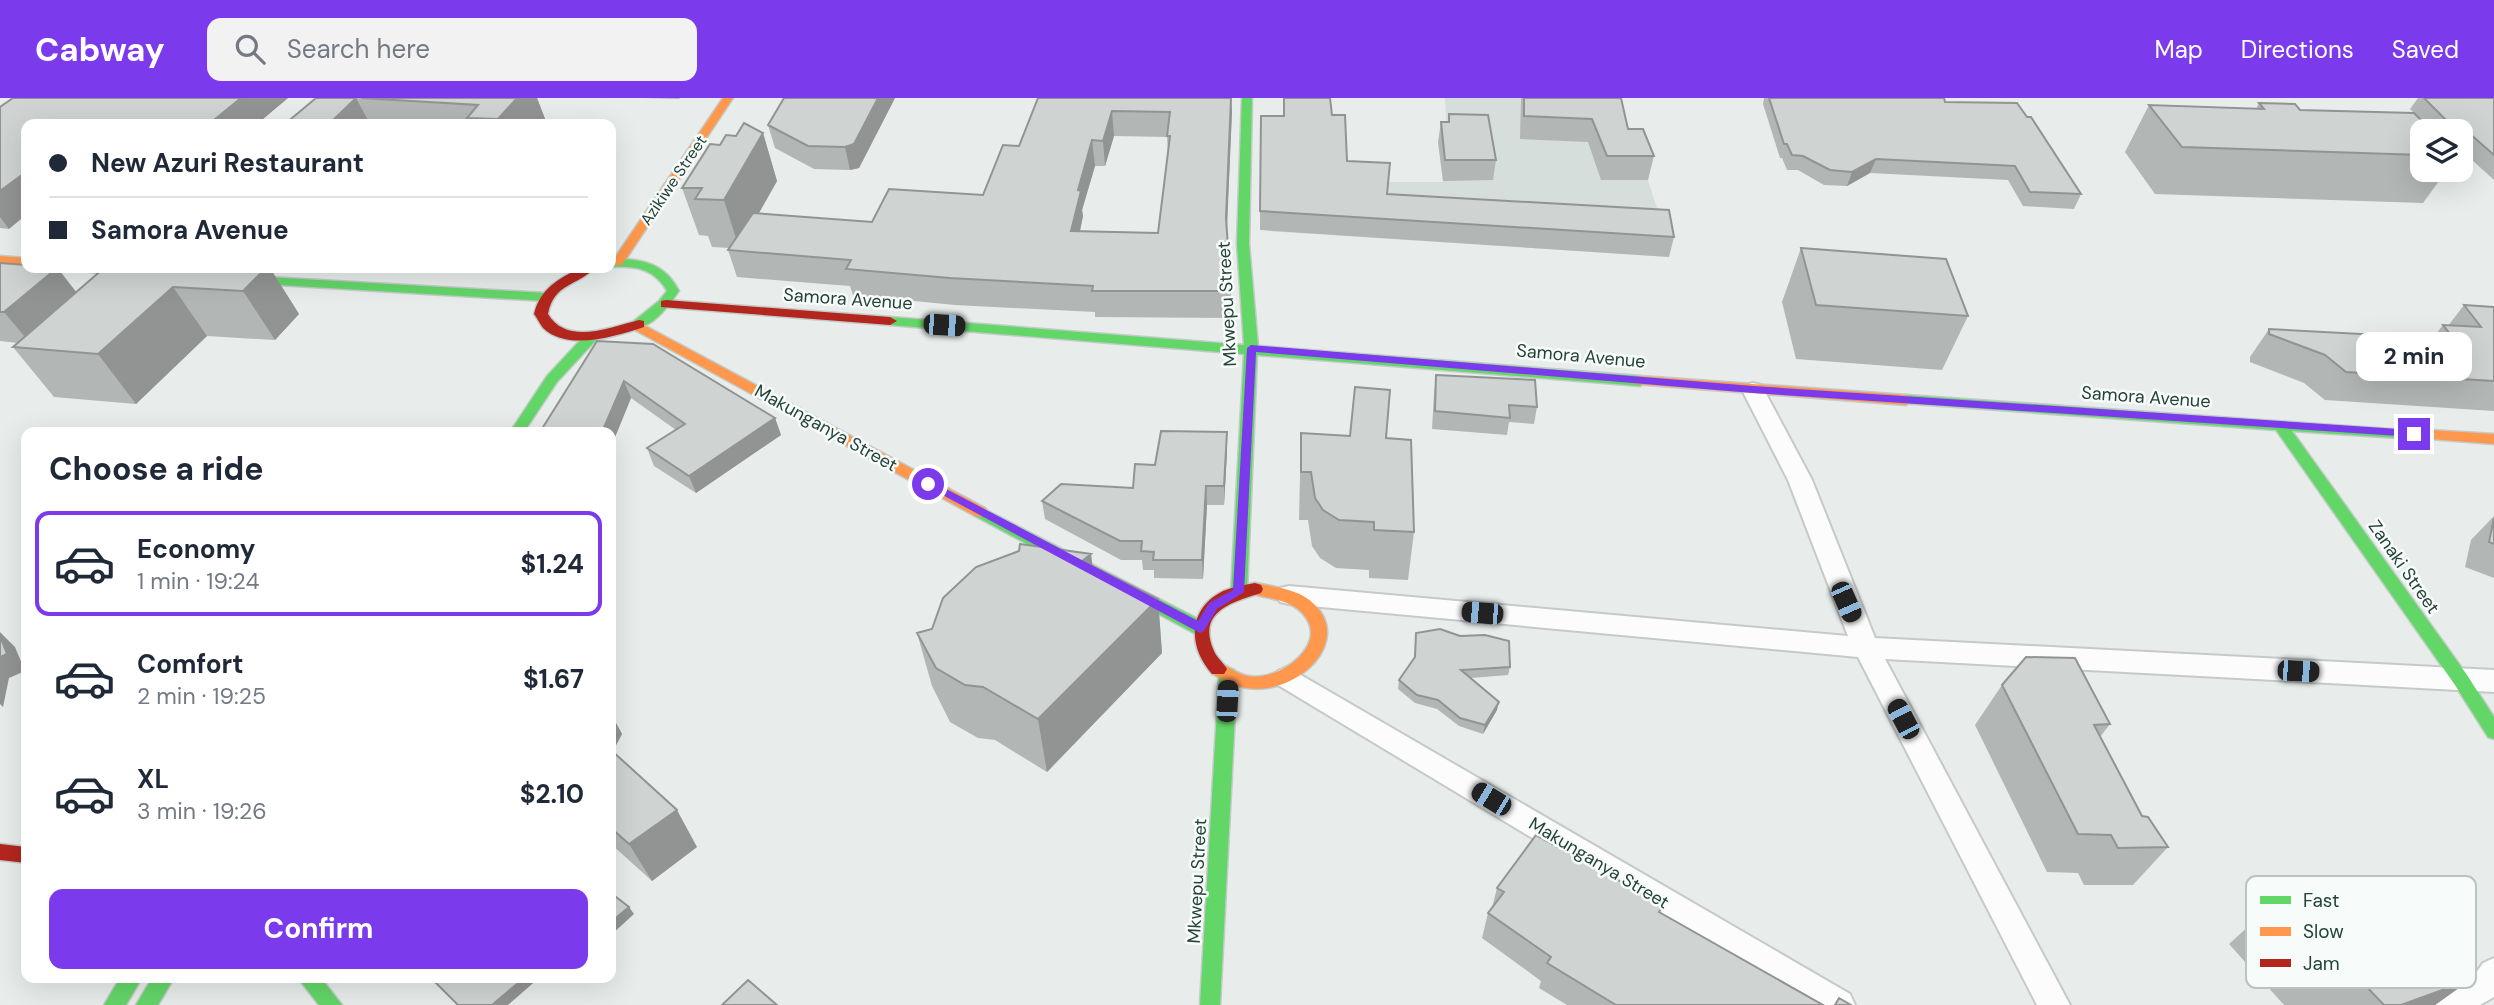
<!DOCTYPE html>
<meta charset="utf-8">
<style>
body{margin:0;font-family:"DM Sans",sans-serif;background:#f2f2f3;color:#1f2937;height:100vh;display:flex;flex-direction:column;font-size:26px;white-space:nowrap}
*{box-sizing:border-box;margin:0}
p{font-size:23px;color:#747a83}
.icon{flex:none;width:38px;height:38px;fill:none;stroke:currentColor;stroke-width:2;stroke-linecap:round;stroke-linejoin:round}
.map{position:relative;flex:1;overflow:hidden}
.sheet{position:absolute;left:21px;top:329px;width:595px;height:556px;display:flex;flex-direction:column;background:#fff;border-radius:14px;box-shadow:0 7px 28px #0002}
.sheet>*{flex:none}
.hud{position:absolute;left:21px;top:21px;width:595px;height:154px;border-radius:14px;box-shadow:0 7px 28px #0002;display:grid;align-content:center;height:154px;padding:0 28px;background:#fff}
.controls{position:absolute;left:2410px;top:21px;display:grid;gap:14px}
.controls a{display:grid;place-items:center;width:63px;height:63px;border-radius:14px;background:#fff;box-shadow:0 7px 28px #0002;font-size:35px}
.end{position:absolute;width:32px;height:32px;margin:-16px;border:9px solid #7c3aed;background:#fff;box-shadow:0 0 0 4px #fff}
.from{border-radius:50%}
.bubble{position:absolute;height:49px;border-radius:14px;background:#fff;box-shadow:0 7px 28px #0002;font-size:23px;font-weight:700;line-height:49px;text-align:center}
.car{position:absolute;width:21px;height:42px;margin:-21px -10px;border-radius:9px;box-shadow:0 0 5px 2px #0007;background:linear-gradient(#222 24%,#8ab4d8 0 40%,#222 0 76%,#8ab4d8 0 86%,#222 0)}
.hud b{display:flex;align-items:center;gap:24px;height:66px;font-size:26px}
.hud b+b{border-top:2px solid #e0e1e3}
.hud i{width:18px;height:18px;background:#1f2937}
ul{padding:0;list-style:none}
li{display:flex;align-items:center;gap:21px;height:105px;margin:0 14px 10px;padding:0 14px;border:4px solid transparent;border-radius:14px}
li div{flex:1}
li b{display:block;font-size:26px}
li em{font-style:normal;font-weight:700}
li.active{border-color:#7c3aed}
li>.icon{width:63px;height:63px;stroke-width:1.5}
h2{padding:0 28px;font-size:32px;line-height:84px}
.action{display:flex;gap:14px;margin-top:auto;padding:14px 28px}
.action a{flex:1;height:80px;border-radius:14px;background:#7c3aed;color:#fff;font-size:28px;font-weight:700;line-height:80px;text-align:center}
header{display:flex;align-items:center;gap:42px;box-sizing:border-box;height:98px;padding:0 35px;background:#7c3aed;color:#fff}
header strong{font-size:33px}
nav{display:flex;gap:38px;margin-inline-start:auto;font-size:24px}
.search{width:490px;height:63px;background:#f2f2f3;display:flex;align-items:center;gap:18px;box-sizing:border-box;padding:0 24px;border-radius:14px;color:#747a83;font-size:26px}
.map>svg:first-child{display:block}
.built{fill:#d6dedb}
.lines{fill:none;stroke-linecap:round;stroke-linejoin:round}
.street-casing{stroke:#c5cac8;stroke-width:4}
.fast-casing{stroke:#c3cbc8;stroke-width:3}
.slow-casing{stroke:#c3cbc8;stroke-width:3}
.jam-casing{stroke:#c3cbc8;stroke-width:3}
.street{fill:#fcfcfc;fill-rule:evenodd}
.fast{fill:#63d668;fill-rule:evenodd}
.slow{fill:#ff974d;fill-rule:evenodd}
.jam{fill:#b3261e;fill-rule:evenodd}
.wall{fill:#b2b6b5;fill-rule:evenodd}
.shaded-wall{fill:#919493}
.building{fill:#cfd4d2;stroke:#919493;stroke-width:2;fill-rule:evenodd}
.route{fill:#7c3aed}
.labels{text-anchor:middle;stroke-width:5;stroke-linejoin:round;paint-order:stroke}
.far-street-label{font-size:16px;fill:#24423a;stroke:#f7fbf9}
.street-label{font-size:18px;fill:#24423a;stroke:#f7fbf9}
.key{fill:#f7fbf9;stroke:#b8c4c0;stroke-width:2}
.key-label{font-size:19px;fill:#24423a}
</style>
<header>
<strong>Cabway</strong>
<div class="search"><svg class="icon" aria-label="search" viewBox="0 0 24 24"><circle cx="10" cy="10" r="6"/><path d="M15 15l6 6"/></svg>Search here</div>
<nav><a>Map</a><a>Directions</a><a>Saved</a></nav>
</header>
<div class="map">
<svg width="2494" height="907" viewBox="0 0 2494 907">
<rect width="100%" height="100%" fill="#e8edeb"/>
<path class="built" d="M1445,0h166l37,82 16,50 5,27 -401,-26 5,-25 115,-24h55l-5,-40 9,-5z"/>
<g class="lines">
<defs>
<path id="street" d="M1753,285l8,2 3,5 48,90 63,158 619,32v22l-609,-33 185,346h-33l-179,-348 -569,-53 -9,-2 -4,-7 4,-7 9,-2 559,50 -60,-156 -46,-90 3,-5z
M1287,569l563,327 5,11h-45l-532,-320 -4,-7 4,-7z
M2494,860v39l-14,8h-46l5,-11 37,-21 7,-10z"/>
<path id="fast" d="M1242,0h10l-3,146 9,102 382,30 7,5 -7,5 -383,-31 -10,237 -2,4h-12l-2,-4 13,-238 -354,-29 -7,-4 7,-4 354,28 -7,-101z
M611,161c30,-1 54,4 68,32 -9,13 -27,39 -45,36v-6l25,-20 8,-10c-13,-23 -32,-25 -56,-24z
M84,170c18,0 57,-4 71,6l-6,4 -59,-6z
M233,177l312,18 7,4 -7,4 -317,-19v-6z
M591,235l5,1 2,3 -2,3 -39,42 -33,50h-14l37,-56 39,-42z
M1906,297l497,35 2,3 -7,5 -106,-7 175,244 27,42v22l-6,-2 -33,-52 -179,-255 -375,-27 -2,-3 2,-3z
M980,409l226,116 2,5 -2,5h-12l-219,-117 -3,-4 3,-4z
M1228,570l6,2 3,5 -17,330h-20l19,-330 3,-5z
M120,880h22l-16,27h-22z
M152,880h22l-16,27h-22z
M298,880h23l21,27h-23z"/>
<path id="slow" d="M723,0h10l-111,167h-8l-2,-3z
M0,158l26,2v8l-26,-2z
M638,224l347,186 3,4 -8,5 -5,-1 -342,-187v-6z
M1640,278l266,19 7,5 -7,5 -271,-21 -2,-3 2,-3z
M2398,330l96,6v10l-101,-8 -2,-3z
M1255,485c20,4 45,6 60,22 42,43 -35,106 -89,76 -6,-3 -13,-5 -17,-12l3,-5 6,-2c10,4 19,12 30,14 29,6 82,-30 56,-61 -13,-16 -36,-16 -55,-22l-2,-4 2,-4z"/>
<path id="jam" d="M580,170h15c-18,18 -41,15 -47,46 19,32 63,13 91,6l5,1v6c-28,9 -76,25 -101,1 -3,-4 -6,-10 -9,-14 6,-25 24,-35 46,-46z
M666,202l224,17 7,4 -7,4 -229,-18v-6z
M1255,485l6,2 2,4 -2,4c-28,9 -65,18 -47,58 3,7 9,11 13,18l-3,5h-12c-24,-27 -25,-65 11,-83 10,-4 21,-6 32,-8z
M0,746l26,3v16l-26,-3z"/>
</defs>
<use href="#street" class="street-casing"/>
<use href="#fast" class="fast-casing"/>
<use href="#slow" class="slow-casing"/>
<use href="#jam" class="jam-casing"/>
<use href="#street" class="street"/>
<use href="#fast" class="fast"/>
<use href="#slow" class="slow"/>
<use href="#jam" class="jam"/>
</g>
<path class="wall" d="M13,0h275l-31,26h-231l-17,105 -9,-1v-121z
M316,0h221l10,26h-262z
M643,0h37l-1,1z
M784,0h111l-36,70 -9,2 -36,-1 -39,-21 -7,-23z
M1038,0l194,13 -5,120 4,60v27l-136,-1v-5l-140,-7 -102,-10 -3,-9 -113,-9 -9,-27 2,-2 -18,-1 -4,-11 -9,-1 -17,-47 38,-43 16,-9 27,-3 14,48 -18,32 113,9 111,-27 36,-49zM1114,38l53,1 1,16 -10,80 -78,-1 3,-16 -1,-6 13,-44h10z
M1521,0h100l7,31 26,27 -6,24h-47l-13,-38 -68,-3z
M1764,0h180l1,4 136,92 -7,15 -51,-3 -15,-26 -138,-7 -23,13 -23,-1 -26,-15h-11l-5,-12h-2l-17,-54z
M2418,0h76v82l-34,-31v-18h-28l-22,-22z
M2259,5l163,28v39h25l-24,33 -268,-9 -30,-42 24,-47 107,4z
M1449,16l47,46 -3,20 -50,1 -5,-39 3,-20h7z
M1332,17l15,46 40,33 287,43 -5,20 -409,-27v-19z
M1801,150l167,68 -26,54 -146,-11 -14,-57z
M0,165l26,5h32l18,24 194,-24 29,46 -24,26 -68,-4 -71,68 -82,-7 -41,-50 5,-4 -18,-2z
M2464,207l30,2v104l-169,-11 -21,-17 -54,-21v-5l19,-28 164,9 10,-13 5,1z
M597,243l178,77 6,17 -85,58 -42,-27 -7,-18 29,-18 -45,-32 -20,49v-15z
M1436,277l101,32 -3,17 -25,-2 -2,13 -75,-6 2,-36z
M1301,335l85,5 28,94 -6,48 -39,-2v-8l-33,-2 -16,-10 -8,-12 -4,-26h-9z
M1227,353l-3,54h-17l-4,74 -49,-1v-8h-11l-1,-10h-21l-76,-41 -3,-18 91,-13 22,-23z
M2494,418v62l-29,-11 6,-27z
M1091,456l1,12 66,33 4,54 -115,119 -52,-32 -17,-2 -28,-16 -18,-36 -15,-53 15,-4z
M1416,535l94,34 -2,8 -37,3 26,32 -14,24 -24,-8 -22,-17 -22,-6 -17,-14 1,-9 15,-22z
M2002,587l108,39 -10,13 42,79 26,31 -35,38h-49l-6,-12 -31,-1 -72,-147z
M611,616l11,20 -10,18 85,95 -45,34 -41,-37z
M1497,790l163,25 163,92h-256l-28,-17 2,-7 -59,-43 6,-25 4,-5z
M2281,799l189,83 -35,25h-151l-55,-61z"/>
<path class="shaded-wall" d="M241,0h47l-31,26h-48z
M356,0l14,26h-41z
M517,0h20l10,26h-47l-2,-5z
M878,0h17l-36,70 -9,2 -5,-23z
M1231,0l1,13 -6,133v-26z
M1112,13l2,25 -9,30 -2,-25z
M763,35l14,48 -38,67 -15,-48z
M1092,42l3,26 -13,44 1,6 -9,41 -3,-26 7,-41z
M1876,61l-6,14 -23,13 5,-14z
M26,74v43l-17,14 -9,-12v-26z
M57,170l24,30 -51,45 -26,-31z
M266,170h4l29,46 -24,26 -32,-49z
M173,189l34,49 -71,68 -38,-50z
M624,283l7,17 -20,49v-15h-9z
M775,320l6,17 -85,58 -7,-17z
M1227,334v19l-3,54v-19z
M1206,388l1,19 -4,74 -1,-19z
M1091,456l7,54 -16,-47z
M1158,501l4,54 -115,119 -9,-53z
M0,534l15,15 10,24 -16,7 -6,29 -3,-3z
M1499,604l-2,8 -14,24 2,-9z
M611,616l11,20 -11,21z
M677,712l20,37 -45,34 -23,-37z
M629,809l5,7 -23,21v-13z
M524,880h15l-31,27h-16z
M2470,882l-35,25h-34z"/>
<path class="building" d="M13,0h228l-32,26h-63l-19,-1 -1,1h-100v48l-26,19v-84z
M316,0h40l-27,26h-44z
M361,0h156l-19,21 -31,-1 11,-13z
M784,0h94l-24,46 -9,3 -37,-1 -40,-21z
M1038,0h193l-5,120 5,73h-139l1,-5 -143,-8 -104,-9 5,-9 -123,-10 25,-37 119,9 17,-33 94,6 20,-50 16,1zM1112,13l58,1 -3,24h3l-12,97 -87,-2 10,-40 -3,-1 14,-50 11,1z
M1284,0h46l2,17h13l2,46 43,2 -3,31 282,16 5,27 -414,-26 1,-95h23z
M1524,0h97l7,31h15l11,27h-47l-15,-37 -68,-3z
M1769,0h175l1,4 72,1 10,14h4l50,77 -51,-2 -15,-26 -139,-7 -24,13 -22,-2 -27,-14 -11,-1 -5,-11h-3z
M2424,0h70v57l-34,-30 -10,-1z
M2259,5l36,1 5,6 114,3 18,18h-10v24l-240,-8 -33,-42 115,4z
M1449,16l39,1 8,45h-51l-4,-38h8z
M744,25l19,10 -39,67 -29,-1 7,-11h-20l28,-44 10,1 6,-10 10,1z
M1801,150l145,11 22,57 -152,-11z
M0,165l26,2v3h31l-53,44h-4z
M104,170h162l-23,23 -70,-4 -75,67 -85,-7z
M2464,207l30,2v74l-148,-9 -21,-17 -56,-21v-5l185,10 -11,-14 38,2z
M597,243l56,3 122,74 -86,58 -42,-28 38,-24 -61,-43 -22,51h-62z
M1436,277l99,5 2,27 -28,-2 1,13 -75,-7z
M1355,289l35,3 -4,48 25,2 3,92 -40,-2v-8l-35,-2 -16,-10 -8,-12 -4,-26h-10v-39l49,3z
M1161,333l66,1 -3,54h-18l-4,74h-49l1,-8 -13,-1 1,-10h-22l-78,-40 19,-17 72,4 2,-24 20,1z
M2494,420v26l-5,-2z
M1020,446l71,10 -9,7 76,38 -120,120 -55,-32 -18,-2 -29,-17 -19,-35 15,-4 11,-31 33,-31 43,-16z
M1440,531l20,7 25,-1 24,6 1,26 -49,3 38,32 -14,23 -25,-7 -22,-18 -21,-5 -18,-15 16,-23 1,-24z
M0,538l7,18 -7,3z
M2026,559l49,1 35,66 -16,1 48,91 6,1 20,30 -50,1 -7,-13 -33,-1 -76,-149z
M611,652l66,60 -48,34 -18,-16z
M1536,737l128,70 -5,7 164,93h-207l-69,-42 4,-6 -63,-44 16,-21 -7,-4z
M611,795l18,14 -18,15z
M2281,799l125,14 64,69 -69,25h-17z
M431,880h93l-32,27h-34z
M748,882l29,25h-55z
M1839,900l12,7h-16z"/>
<path class="route" d="M1251,247l502,41 661,44 5,4 -5,3 -661,-44 -497,-41 -12,240 -27,17 -13,22 -4,2 -278,-149 6,-4 3,1 267,140 11,-18 24,-13 14,-242z"/>
<g class="labels">
<g class="far-street-label">
<text transform="translate(673 82) rotate(-56)" y="6">Azikiwe Street</text>
</g>
<g class="street-label">
<text transform="translate(848 201) rotate(4)" y="6">Samora Avenue</text>
<text transform="translate(1227 206) rotate(-93)" y="6">Mkwepu Street</text>
<text transform="translate(1581 258) rotate(5)" y="6">Samora Avenue</text>
<text transform="translate(2146 299) rotate(4)" y="6">Samora Avenue</text>
<text transform="translate(826 330) rotate(29)" y="6">Makunganya Street</text>
<text transform="translate(2404 469) rotate(55)" y="6">Zanaki Street</text>
<text transform="translate(1599 765) rotate(31)" y="6">Makunganya Street</text>
<text transform="translate(1197 783) rotate(-87)" y="6">Mkwepu Street</text>
</g>
</g>
<rect x="2246" y="778" width="230" height="112" rx="10" class="key"/>
<rect x="2260" y="798" width="31" height="8" fill="#63d668"/>
<rect x="2260" y="829" width="31" height="9" fill="#ff974d"/>
<rect x="2260" y="861" width="31" height="8" fill="#b3261e"/>
<g class="key-label">
<text x="2303" y="809">Fast</text>
<text x="2303" y="840">Slow</text>
<text x="2303" y="872">Jam</text>
</g>
</svg>
<div class="controls">
<a><svg class="icon" aria-label="layers" viewBox="0 0 24 24"><path d="M12 4l9 5-9 5-9-5zM3 14l9 5 9-5"/></svg></a>
</div>
<i class="end from" style="left:928px;top:386px"></i>
<i class="end" style="left:2414px;top:336px"></i>
<div class="bubble" style="left:2356px;top:234px;width:116px">2 min</div>
<i class="car" style="left:944px;top:227px;rotate:94deg"></i>
<i class="car" style="left:1846px;top:504px;rotate:156deg"></i>
<i class="car" style="left:1482px;top:515px;rotate:275deg"></i>
<i class="car" style="left:2298px;top:573px;rotate:93deg"></i>
<i class="car" style="left:1227px;top:603px;rotate:3deg"></i>
<i class="car" style="left:1903px;top:621px;rotate:332deg"></i>
<i class="car" style="left:1491px;top:701px;rotate:301deg"></i>
<div class="hud">
<b><i class="from"></i>New Azuri Restaurant</b>
<b><i></i>Samora Avenue</b>
</div>
<section class="sheet">
<h2>Choose a ride</h2>
<ul>
<li class="active"><svg class="icon" aria-label="car" viewBox="0 0 24 24"><path d="M5 17H2v-5l4-1 3-4h7l3 4 3 1v5h-3M9 17h6M6 11h13"/><circle cx="7" cy="17" r="2"/><circle cx="17" cy="17" r="2"/></svg><div><b>Economy</b><p>1 min · 19:24</p></div><em>$1.24</em></li>
<li><svg class="icon" aria-label="car" viewBox="0 0 24 24"><path d="M5 17H2v-5l4-1 3-4h7l3 4 3 1v5h-3M9 17h6M6 11h13"/><circle cx="7" cy="17" r="2"/><circle cx="17" cy="17" r="2"/></svg><div><b>Comfort</b><p>2 min · 19:25</p></div><em>$1.67</em></li>
<li><svg class="icon" aria-label="car" viewBox="0 0 24 24"><path d="M5 17H2v-5l4-1 3-4h7l3 4 3 1v5h-3M9 17h6M6 11h13"/><circle cx="7" cy="17" r="2"/><circle cx="17" cy="17" r="2"/></svg><div><b>XL</b><p>3 min · 19:26</p></div><em>$2.10</em></li>
</ul>
<div class="action"><a>Confirm</a></div>
</section>
</div>
